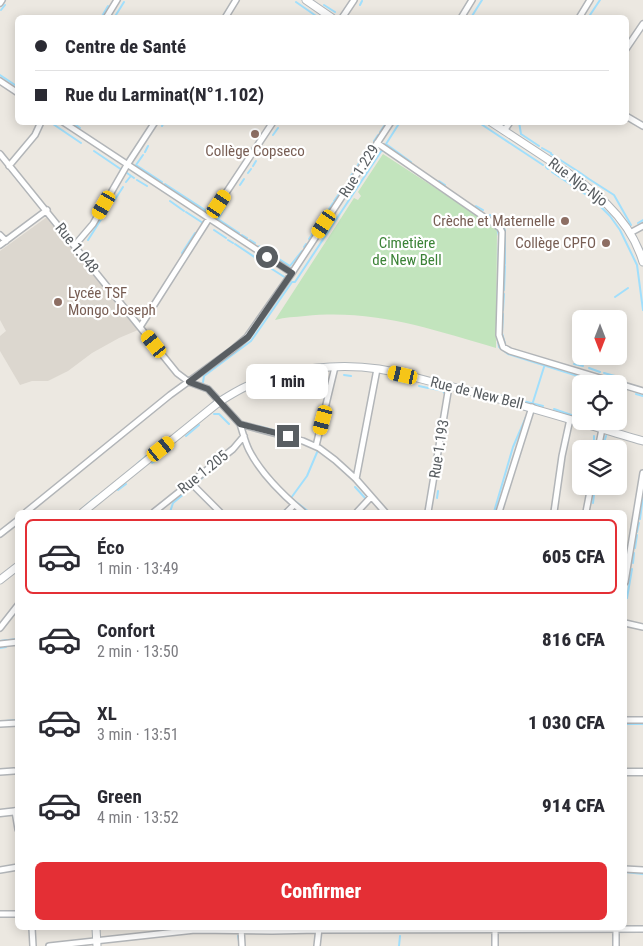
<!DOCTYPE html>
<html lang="fr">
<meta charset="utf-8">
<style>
body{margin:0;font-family:"Roboto Condensed",sans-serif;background:#f7f7f7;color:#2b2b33;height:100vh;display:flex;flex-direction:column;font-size:19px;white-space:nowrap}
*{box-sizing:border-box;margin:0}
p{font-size:16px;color:#7c7c81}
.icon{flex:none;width:28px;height:28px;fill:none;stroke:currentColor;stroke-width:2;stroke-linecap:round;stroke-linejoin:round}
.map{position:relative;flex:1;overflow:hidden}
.drawer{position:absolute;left:15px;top:510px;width:612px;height:420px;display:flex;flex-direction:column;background:#fff;border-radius:8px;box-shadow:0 2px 12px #0003}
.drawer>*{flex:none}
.banner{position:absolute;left:15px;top:15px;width:614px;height:110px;border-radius:8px;box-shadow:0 2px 12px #0003;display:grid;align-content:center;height:110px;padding:0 20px;background:#fff}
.needle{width:32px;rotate:180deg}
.fabs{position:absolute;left:572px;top:310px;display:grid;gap:10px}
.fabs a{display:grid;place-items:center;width:55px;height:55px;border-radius:8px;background:#fff;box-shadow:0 2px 12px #0003;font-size:25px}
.end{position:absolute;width:22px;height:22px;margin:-11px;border:6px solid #595e62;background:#fff;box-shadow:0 0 0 2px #fff}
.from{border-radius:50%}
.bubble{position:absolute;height:35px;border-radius:8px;background:#fff;box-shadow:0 2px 12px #0003;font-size:16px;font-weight:800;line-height:35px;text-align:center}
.car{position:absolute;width:15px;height:30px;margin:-15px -8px;border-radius:6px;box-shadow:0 0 4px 1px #0007;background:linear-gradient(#f5c518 24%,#345 0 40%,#f5c518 0 76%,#345 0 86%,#f5c518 0)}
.banner b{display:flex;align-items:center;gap:18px;height:48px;font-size:19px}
.banner b+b{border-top:1px solid #e1e1e2}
.banner i{width:12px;height:12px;background:#2b2b33}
ul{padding:9px 0 0;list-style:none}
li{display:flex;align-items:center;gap:15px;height:75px;margin:0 10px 8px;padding:0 10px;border:2px solid transparent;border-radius:8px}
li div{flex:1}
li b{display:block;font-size:19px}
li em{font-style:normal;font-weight:800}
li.selected{border-color:#e42f35}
li>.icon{width:45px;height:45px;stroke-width:1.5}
.primary-button{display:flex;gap:10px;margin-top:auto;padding:10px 20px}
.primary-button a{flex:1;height:58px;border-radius:8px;background:#e42f35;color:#fff;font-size:20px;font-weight:800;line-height:58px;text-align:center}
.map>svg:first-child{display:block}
.education{fill:#dcd7cf}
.green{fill:#c2e4bd}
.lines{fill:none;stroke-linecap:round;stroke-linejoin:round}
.stream{stroke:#a1dffc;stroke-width:2}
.minor-casing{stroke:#b2b5b8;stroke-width:8}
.tertiary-casing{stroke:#b2b5b8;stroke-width:9}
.secondary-casing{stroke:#b0b5b9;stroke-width:9}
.minor{stroke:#fff;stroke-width:5}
.tertiary{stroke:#fff;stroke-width:6}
.secondary{stroke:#fff;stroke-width:7}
.route{stroke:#595e62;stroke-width:6}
.education-dot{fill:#8d6e63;stroke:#fff;stroke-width:2}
.labels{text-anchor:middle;stroke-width:4.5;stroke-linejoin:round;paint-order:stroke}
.education-label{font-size:15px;fill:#785e54;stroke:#fff;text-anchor:end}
.street-label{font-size:15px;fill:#595e62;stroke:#fff}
.park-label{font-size:15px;fill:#3c8337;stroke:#fff}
</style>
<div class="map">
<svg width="643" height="946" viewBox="0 0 643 946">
<rect width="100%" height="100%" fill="#ece8e1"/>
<path class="education" d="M47,217l91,113 -19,8 -27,15 -24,18 -20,10h-16l-12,4 -20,-34v-15l6,-5 -6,-11v-69z"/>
<path class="green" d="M383,154l114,74 -1,120c-66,-19 -121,-39 -191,-32 -10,1 -20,1 -30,4l79,-122 4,2 3,-4 -3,-4z"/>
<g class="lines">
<path class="stream" d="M296,2l23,16
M324,5l11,7
M360,5l2,-4
M1,10l4,-5
M472,16l10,-16
M101,18l7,-12
M114,18l10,-16
M588,18l12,-18
M0,75l18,12
M50,122l31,21
M72,122l8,6
M400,122l-14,22 25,18
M478,122l12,8
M519,122l2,12
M267,123v-1
M162,126l2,-4
M490,130l53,35
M380,132l4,-6
M521,134l18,12
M273,135l5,-7
M374,141l4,-6
M542,148l9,5
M94,151l28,19
M145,152l3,-6
M551,154l28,18
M143,155l-7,10 26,17
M260,155l5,-7
M365,155l5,-8
M253,166l3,-5
M546,167l2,2
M356,169l3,-6
M552,172l42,28 16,16 10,14 17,35 6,45
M579,172l10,7
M127,173l7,5
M248,173l3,-4
M589,179l25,16 17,30
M137,180l10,6
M348,181l4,-7
M439,181l6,4
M126,182l4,-5
M165,184l43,28 1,-2
M240,185l4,-6
M114,201l9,-14
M170,201l14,10
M334,201l10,-14
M476,206l7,4
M225,207l-7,12 21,14
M186,212l17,11 -1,1
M490,215l6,4
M321,221l12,-18
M500,222l5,8v34
M638,223l5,-3
M214,230l12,8
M242,235l5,3
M309,239l8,-12
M88,240l14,-22
M228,240l5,3
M250,240l5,3
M235,244l27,18
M259,246l9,6
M304,247l2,-3
M182,253l13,-20
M271,254l19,12 12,-15
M264,264l22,14
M504,290l1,-24
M615,297l13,-9
M503,310l1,-16
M503,314l-1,19 3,11
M497,331l2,-95 -2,-8
M497,335l2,12 9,7 95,30
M574,364l9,2
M589,368l11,4
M604,373l18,5
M344,375l7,1
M395,380l13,3
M203,382l1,-6 47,-35 41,-59h3l87,-132 8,5
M269,384l22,-6
M419,386l9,2
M430,388l13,3 2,3
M619,388l6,2
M478,390l65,16
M636,394l7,2
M533,402l11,-35
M554,409l23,8
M214,414h5l10,10
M592,422l24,7
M258,426l19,5
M280,432l7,2
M186,436l13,-11
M169,449l5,-4
M594,449v-13
M602,449l4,-13
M160,456l7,-5
M152,463l7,-5
M137,464l9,-8
M195,484l13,-11
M355,487l11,12
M587,488v-2
M118,490l8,-6
M291,498l16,-22 11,-26
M291,498l18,14
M437,498l1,-7
M593,503l2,-17
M83,508l14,-12
M170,512l3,-9 17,-14
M282,512l6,-4
M494,512l19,-65 13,-30
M640,519l3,-23
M637,532l2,-9
M635,548l2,-13
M633,563l1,-10
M627,598l5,-29
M8,640l10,-1
M0,641l7,-1
M0,648l6,-1
M5,721l13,-1
M625,724h18
M625,872l18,2
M100,928v1
M275,928h9
M238,936l2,10
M399,946l1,-10"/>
<defs>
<path id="minor" d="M0,3l2,-3
M106,18l11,-18
M225,18l11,-18
M342,18l12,-18
M461,18l11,-18
M579,18l11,-18
M626,49l17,-25
M0,81l18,12
M626,116l17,10
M63,122l229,151
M504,131l6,-9
M377,143l123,85 2,4 -3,103 4,12 7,4 133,40
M0,154l177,219 12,9 19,7 32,35 63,17 16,7 16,12 21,19 29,33
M9,166l26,-31 6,-13
M630,233l13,-7
M0,235l6,6
M0,245l47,-35
M75,245l18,-21 34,-59 28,-43
M140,327l68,-107 65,-98
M240,424c3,9 5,18 9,26 12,24 34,45 54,62
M316,446l19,-79
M598,449l4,-20
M356,479l21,-110
M191,483l29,29
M26,512l144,-117 62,-45 15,-13 45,-64 99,-151
M154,512l79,-63 11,-13
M287,512l7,-7
M357,512l14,-15
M428,512l21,-126
M499,512l33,-105
M554,512l8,-56 8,-37
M586,512l5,-26
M0,534l18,-14
M625,582l18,-109
M625,623l18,4
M0,628l18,-23
M0,644l18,-2
M625,720h18
M0,724l18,-1
M0,772l14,-1
M15,811l3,18
M625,869l18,1
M0,870l18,-3
M0,914h18
M32,928l1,18
M241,928l1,18
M616,928v18
M49,946l146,-16 77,1 46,-1 325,-1
M317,946l2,-18
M495,946v-18"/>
<path id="tertiary" d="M625,772h18
M0,813l18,-2"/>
<path id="secondary" d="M306,0l26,18
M491,122c21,14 41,27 61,40 39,26 77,53 91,100
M83,512l136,-110c11,-7 22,-14 33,-18 40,-16 86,-21 127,-15 24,4 47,12 70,17 66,16 129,36 194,55
M0,580l18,-14
M96,928l1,18"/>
</defs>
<use href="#minor" class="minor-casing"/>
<use href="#tertiary" class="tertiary-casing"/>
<use href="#secondary" class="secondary-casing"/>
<use href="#minor" class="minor"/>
<use href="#tertiary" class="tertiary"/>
<use href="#secondary" class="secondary"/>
</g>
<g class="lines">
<path class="route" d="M267,257l25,16 -44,64 -59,45 19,7 32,35 48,12"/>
</g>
<g class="education-dot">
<circle cx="255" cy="134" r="5"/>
<circle cx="565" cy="221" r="5"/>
<circle cx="606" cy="243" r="5"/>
<circle cx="58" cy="302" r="5"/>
</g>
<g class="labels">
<g class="education-label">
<text x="255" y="156" text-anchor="middle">Collège Copseco</text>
<text x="555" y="226">Crèche et Maternelle</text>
<text x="596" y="248">Collège CPFO</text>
<text x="68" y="298" text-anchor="start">Lycée TSF<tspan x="68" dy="17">Mongo Joseph</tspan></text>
</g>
<g class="street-label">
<text transform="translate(359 171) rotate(-57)" y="5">Rue 1.229</text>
<text transform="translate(578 182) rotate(37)" y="5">Rue Njo-Njo</text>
<text transform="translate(77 248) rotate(51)" y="5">Rue 1.048</text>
<text transform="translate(477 393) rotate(14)" y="5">Rue de New Bell</text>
<text transform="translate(439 449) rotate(-81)" y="5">Rue 1.193</text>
<text transform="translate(203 472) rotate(-39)" y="5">Rue 1.205</text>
</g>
<g class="park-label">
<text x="407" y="248">Cimetière<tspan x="407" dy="17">de New Bell</tspan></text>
</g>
</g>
</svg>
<div class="fabs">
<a><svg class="needle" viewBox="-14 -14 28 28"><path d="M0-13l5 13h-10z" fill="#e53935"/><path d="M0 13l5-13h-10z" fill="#7c7c81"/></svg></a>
<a><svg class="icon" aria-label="locate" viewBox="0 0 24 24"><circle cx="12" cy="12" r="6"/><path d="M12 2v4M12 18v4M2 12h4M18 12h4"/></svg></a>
<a><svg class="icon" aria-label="layers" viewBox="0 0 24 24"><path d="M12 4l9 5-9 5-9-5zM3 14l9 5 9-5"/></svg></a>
</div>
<i class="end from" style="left:267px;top:257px"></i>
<i class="end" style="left:288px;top:436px"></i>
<div class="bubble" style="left:246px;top:364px;width:82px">1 min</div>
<i class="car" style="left:219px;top:204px;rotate:34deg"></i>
<i class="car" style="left:104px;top:205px;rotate:210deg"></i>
<i class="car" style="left:324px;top:224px;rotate:213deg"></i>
<i class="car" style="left:154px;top:344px;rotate:322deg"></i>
<i class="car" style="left:403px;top:375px;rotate:283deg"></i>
<i class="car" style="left:323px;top:420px;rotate:195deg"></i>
<i class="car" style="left:161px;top:449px;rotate:51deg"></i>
<div class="banner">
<b><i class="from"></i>Centre de Santé</b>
<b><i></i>Rue du Larminat(N°1.102)</b>
</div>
<section class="drawer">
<ul>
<li class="selected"><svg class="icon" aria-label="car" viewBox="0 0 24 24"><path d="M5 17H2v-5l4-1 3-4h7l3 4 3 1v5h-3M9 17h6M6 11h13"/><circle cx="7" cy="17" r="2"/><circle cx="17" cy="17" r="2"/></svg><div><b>Éco</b><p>1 min · 13:49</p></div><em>605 CFA</em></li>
<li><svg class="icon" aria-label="car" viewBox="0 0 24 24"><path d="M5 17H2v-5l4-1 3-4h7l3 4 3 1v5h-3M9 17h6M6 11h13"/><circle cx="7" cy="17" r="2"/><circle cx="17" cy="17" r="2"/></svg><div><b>Confort</b><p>2 min · 13:50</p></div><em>816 CFA</em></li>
<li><svg class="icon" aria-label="car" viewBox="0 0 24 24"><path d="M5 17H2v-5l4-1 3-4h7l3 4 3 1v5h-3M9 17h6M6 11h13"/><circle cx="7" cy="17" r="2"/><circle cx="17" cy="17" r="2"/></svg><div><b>XL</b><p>3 min · 13:51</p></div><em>1 030 CFA</em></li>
<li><svg class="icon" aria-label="car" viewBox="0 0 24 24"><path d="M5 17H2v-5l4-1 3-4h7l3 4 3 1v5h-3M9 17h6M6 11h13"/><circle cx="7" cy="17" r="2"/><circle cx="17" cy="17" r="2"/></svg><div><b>Green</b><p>4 min · 13:52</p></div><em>914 CFA</em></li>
</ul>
<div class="primary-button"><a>Confirmer</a></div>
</section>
</div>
